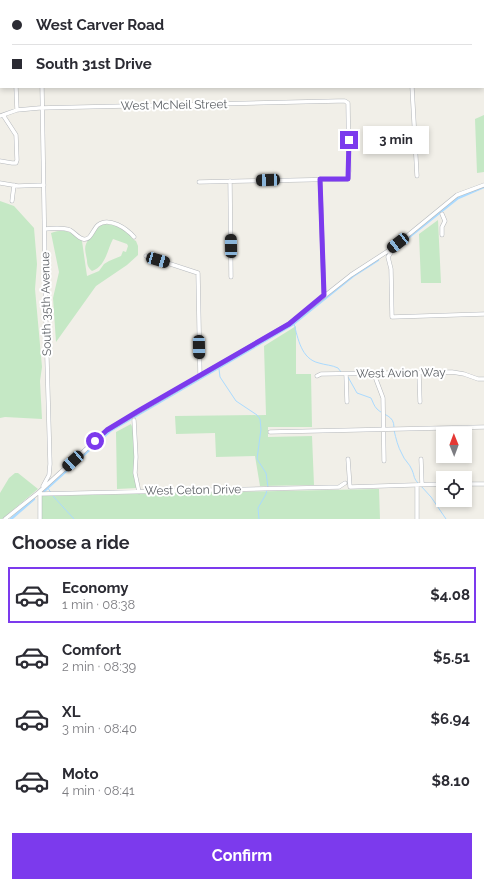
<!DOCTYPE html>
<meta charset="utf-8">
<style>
body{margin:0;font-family:Raleway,sans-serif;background:#f2f2f3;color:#2b2b33;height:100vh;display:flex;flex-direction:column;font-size:15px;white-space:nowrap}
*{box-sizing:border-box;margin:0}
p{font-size:13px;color:#7c7c81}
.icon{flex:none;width:22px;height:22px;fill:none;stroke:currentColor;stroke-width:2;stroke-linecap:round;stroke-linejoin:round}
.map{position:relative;height:519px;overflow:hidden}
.side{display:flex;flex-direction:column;background:#fff;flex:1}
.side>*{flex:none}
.top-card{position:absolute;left:0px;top:0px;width:484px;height:88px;box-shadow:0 2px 6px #0003;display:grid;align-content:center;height:88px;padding:0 12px;background:#fff}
.needle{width:26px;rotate:359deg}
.controls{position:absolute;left:436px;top:427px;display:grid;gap:8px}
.controls a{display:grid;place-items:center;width:36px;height:36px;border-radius:0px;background:#fff;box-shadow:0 2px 6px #0003;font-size:20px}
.end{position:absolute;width:18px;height:18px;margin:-9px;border:5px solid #7c3aed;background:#fff;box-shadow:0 0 0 2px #fff}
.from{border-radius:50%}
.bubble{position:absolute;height:28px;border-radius:0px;background:#fff;box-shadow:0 2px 6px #0003;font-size:13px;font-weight:700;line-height:28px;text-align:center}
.car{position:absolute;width:12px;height:24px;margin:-12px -6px;border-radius:5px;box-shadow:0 0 3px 1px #0007;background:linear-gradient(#222 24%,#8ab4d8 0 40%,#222 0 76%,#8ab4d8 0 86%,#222 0)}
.top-card b{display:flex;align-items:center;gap:14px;height:38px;font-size:15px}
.top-card b+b{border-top:1px solid #e1e1e2}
.top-card i{width:10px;height:10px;background:#2b2b33}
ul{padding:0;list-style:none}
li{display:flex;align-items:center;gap:12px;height:56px;margin:0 8px 6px;padding:0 4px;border:2px solid transparent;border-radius:0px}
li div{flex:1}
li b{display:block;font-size:15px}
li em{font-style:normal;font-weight:700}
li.current{border-color:#7c3aed}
li>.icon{width:36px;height:36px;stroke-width:1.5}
h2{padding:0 12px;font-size:18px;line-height:48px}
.cta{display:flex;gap:8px;margin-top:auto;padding:8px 12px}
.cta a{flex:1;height:46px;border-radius:0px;background:#7c3aed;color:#fff;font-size:16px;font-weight:700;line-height:46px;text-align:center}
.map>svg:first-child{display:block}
.green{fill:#c5e8c5}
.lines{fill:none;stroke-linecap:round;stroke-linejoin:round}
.stream{stroke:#aadaff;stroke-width:1}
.canal{stroke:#aadaff;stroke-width:2.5}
.minor-casing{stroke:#b5b8bc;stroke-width:4.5}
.minor{stroke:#fff;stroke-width:3.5}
.route{stroke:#7c3aed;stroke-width:5}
.labels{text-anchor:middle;stroke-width:4;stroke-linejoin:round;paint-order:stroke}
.street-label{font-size:12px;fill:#5f6368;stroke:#fff}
</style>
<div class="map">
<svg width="484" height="519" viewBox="0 0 484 519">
<rect width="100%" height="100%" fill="#f1efe8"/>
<path class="green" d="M484,115v57l-7,1 -2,-54z
M0,201l14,5 20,22 3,36 -2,25 7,78 -2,14 2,38 -37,-2 -5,1z
M438,220l3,63h-20l-2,-49z
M103,224c10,0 19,3 26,10 2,3 3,5 7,7l2,5v9l-11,10 -31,21 -40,56 -3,-44 6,-26 -8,-39c15,-5 19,-1 31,8l5,35 12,-5 5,-7 5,-3 12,-5 2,-5 3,1 2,-6 -1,-2 -14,-5c-6,11 -7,27 -21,32 -4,-3 -5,-7 -5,-11 -1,-6 -3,-11 -1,-16 3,-7 11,-16 17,-20z
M296,326v48h15l1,53h-44v10l44,-1 2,49 -54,1 -5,-30 -39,1 -1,-24 -39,1 -1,-18 91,-1 -2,-69z
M131,424l2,5 4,59 -20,1 -1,-57z
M15,473h3l20,16 -36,30h-2v-26l9,-15z
M379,489l1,30h-338v-23z"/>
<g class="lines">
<path class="stream" d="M294,324c4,14 7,35 25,39 6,2 13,2 19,5l3,4
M219,369l1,8 16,24 21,14 3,4 1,10 -4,30 9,14 2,14
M348,377l9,16 14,5c2,4 3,8 6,11 7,7 17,6 17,18
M394,430c2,9 4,17 8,24 2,6 8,10 10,16 3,7 1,8 7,14
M421,486l10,11 15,22
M48,488l3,5
M53,496l21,23
M259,519l-1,-11 8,-14 1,-4"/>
<path class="canal" d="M394,249l64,-51 26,-11
M43,492l67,-61 182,-106 61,-49 25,-16
M11,519l23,-20"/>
<defs>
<path id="minor" d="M41,0v1
M78,0l1,1
M196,0v1
M367,0v1
M441,0v1
M110,1l43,-1
M483,2h1
M483,28l1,-1
M0,52h1
M0,81h1
M16,87l1,23
M42,87l4,237 4,140 -1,11 -6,11
M412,87l5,89
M0,116l17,-6 22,-2 299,-7h7l3,2 1,68 -1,8 -149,3
M0,161l12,2h4l1,-3 -1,-25 -13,-20
M320,179l4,116
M230,181l1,96
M0,183l18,3 26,-1
M12,201l2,-16
M45,229c8,-1 17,-2 25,1 4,2 8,8 13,9 8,2 10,-10 15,-14 11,-9 29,4 36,12
M442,235v-8l3,-6 -3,-7
M392,251l-4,6 3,12 1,48 92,-3
M146,256l52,17 2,103
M419,373l1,29
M346,374l1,28
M374,374l9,24 1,63
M317,376l4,-2 131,-2 12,2 14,5h6
M134,420l2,37 -1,16 4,19
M270,432l214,-5
M348,459l2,28 93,-3
M421,459l1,26
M465,484h19
M417,485v34
M40,491v28
M39,494l300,-7 6,-4
M5,519l34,-27 68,-62 182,-106 62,-49 40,-26 66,-54 27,-10"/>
</defs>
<use href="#minor" class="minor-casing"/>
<use href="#minor" class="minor"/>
</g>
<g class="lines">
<path class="route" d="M95,441l12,-11 33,-20 149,-86 35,-29 -4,-116h28l1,-39"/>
</g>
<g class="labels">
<g class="street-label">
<text transform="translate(174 105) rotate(-1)" y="4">West McNeil Street</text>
<text transform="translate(46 304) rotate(-91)" y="4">South 35th Avenue</text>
<text transform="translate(401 373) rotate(-1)" y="4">West Avion Way</text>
<text transform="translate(193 490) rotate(-1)" y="4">West Ceton Drive</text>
</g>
</g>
</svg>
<div class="controls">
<a><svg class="needle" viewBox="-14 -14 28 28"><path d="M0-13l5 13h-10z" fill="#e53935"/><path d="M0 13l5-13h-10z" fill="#7c7c81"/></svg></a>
<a><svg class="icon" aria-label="locate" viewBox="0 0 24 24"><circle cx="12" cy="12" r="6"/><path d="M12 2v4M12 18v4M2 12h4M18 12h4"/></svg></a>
</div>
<i class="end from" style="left:95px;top:441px"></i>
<i class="end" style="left:349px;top:140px"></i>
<div class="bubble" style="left:363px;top:126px;width:66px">3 min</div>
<i class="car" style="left:268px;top:180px;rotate:268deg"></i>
<i class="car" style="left:398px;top:243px;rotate:232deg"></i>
<i class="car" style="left:231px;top:246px;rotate:359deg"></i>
<i class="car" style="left:158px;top:260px;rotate:106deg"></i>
<i class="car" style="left:199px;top:347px;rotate:179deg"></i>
<i class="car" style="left:73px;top:461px;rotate:228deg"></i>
<div class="top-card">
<b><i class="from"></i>West Carver Road</b>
<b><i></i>South 31st Drive</b>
</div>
</div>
<section class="side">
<h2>Choose a ride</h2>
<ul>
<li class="current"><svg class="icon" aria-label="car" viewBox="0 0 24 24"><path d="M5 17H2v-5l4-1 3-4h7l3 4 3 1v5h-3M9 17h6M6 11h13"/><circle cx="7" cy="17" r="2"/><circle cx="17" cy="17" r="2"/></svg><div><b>Economy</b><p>1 min · 08:38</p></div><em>$4.08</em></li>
<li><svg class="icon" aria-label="car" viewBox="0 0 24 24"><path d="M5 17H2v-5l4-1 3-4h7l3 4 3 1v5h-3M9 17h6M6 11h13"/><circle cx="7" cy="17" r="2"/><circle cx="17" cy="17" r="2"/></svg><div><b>Comfort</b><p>2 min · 08:39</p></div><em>$5.51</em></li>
<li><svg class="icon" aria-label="car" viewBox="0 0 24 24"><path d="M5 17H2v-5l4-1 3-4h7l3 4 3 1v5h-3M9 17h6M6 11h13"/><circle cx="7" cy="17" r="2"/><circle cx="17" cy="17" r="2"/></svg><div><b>XL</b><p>3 min · 08:40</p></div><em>$6.94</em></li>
<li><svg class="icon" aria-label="car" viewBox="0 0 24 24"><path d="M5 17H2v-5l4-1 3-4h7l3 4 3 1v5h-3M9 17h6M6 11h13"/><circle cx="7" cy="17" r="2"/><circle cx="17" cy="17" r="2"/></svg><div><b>Moto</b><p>4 min · 08:41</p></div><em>$8.10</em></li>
</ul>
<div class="cta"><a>Confirm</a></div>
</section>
